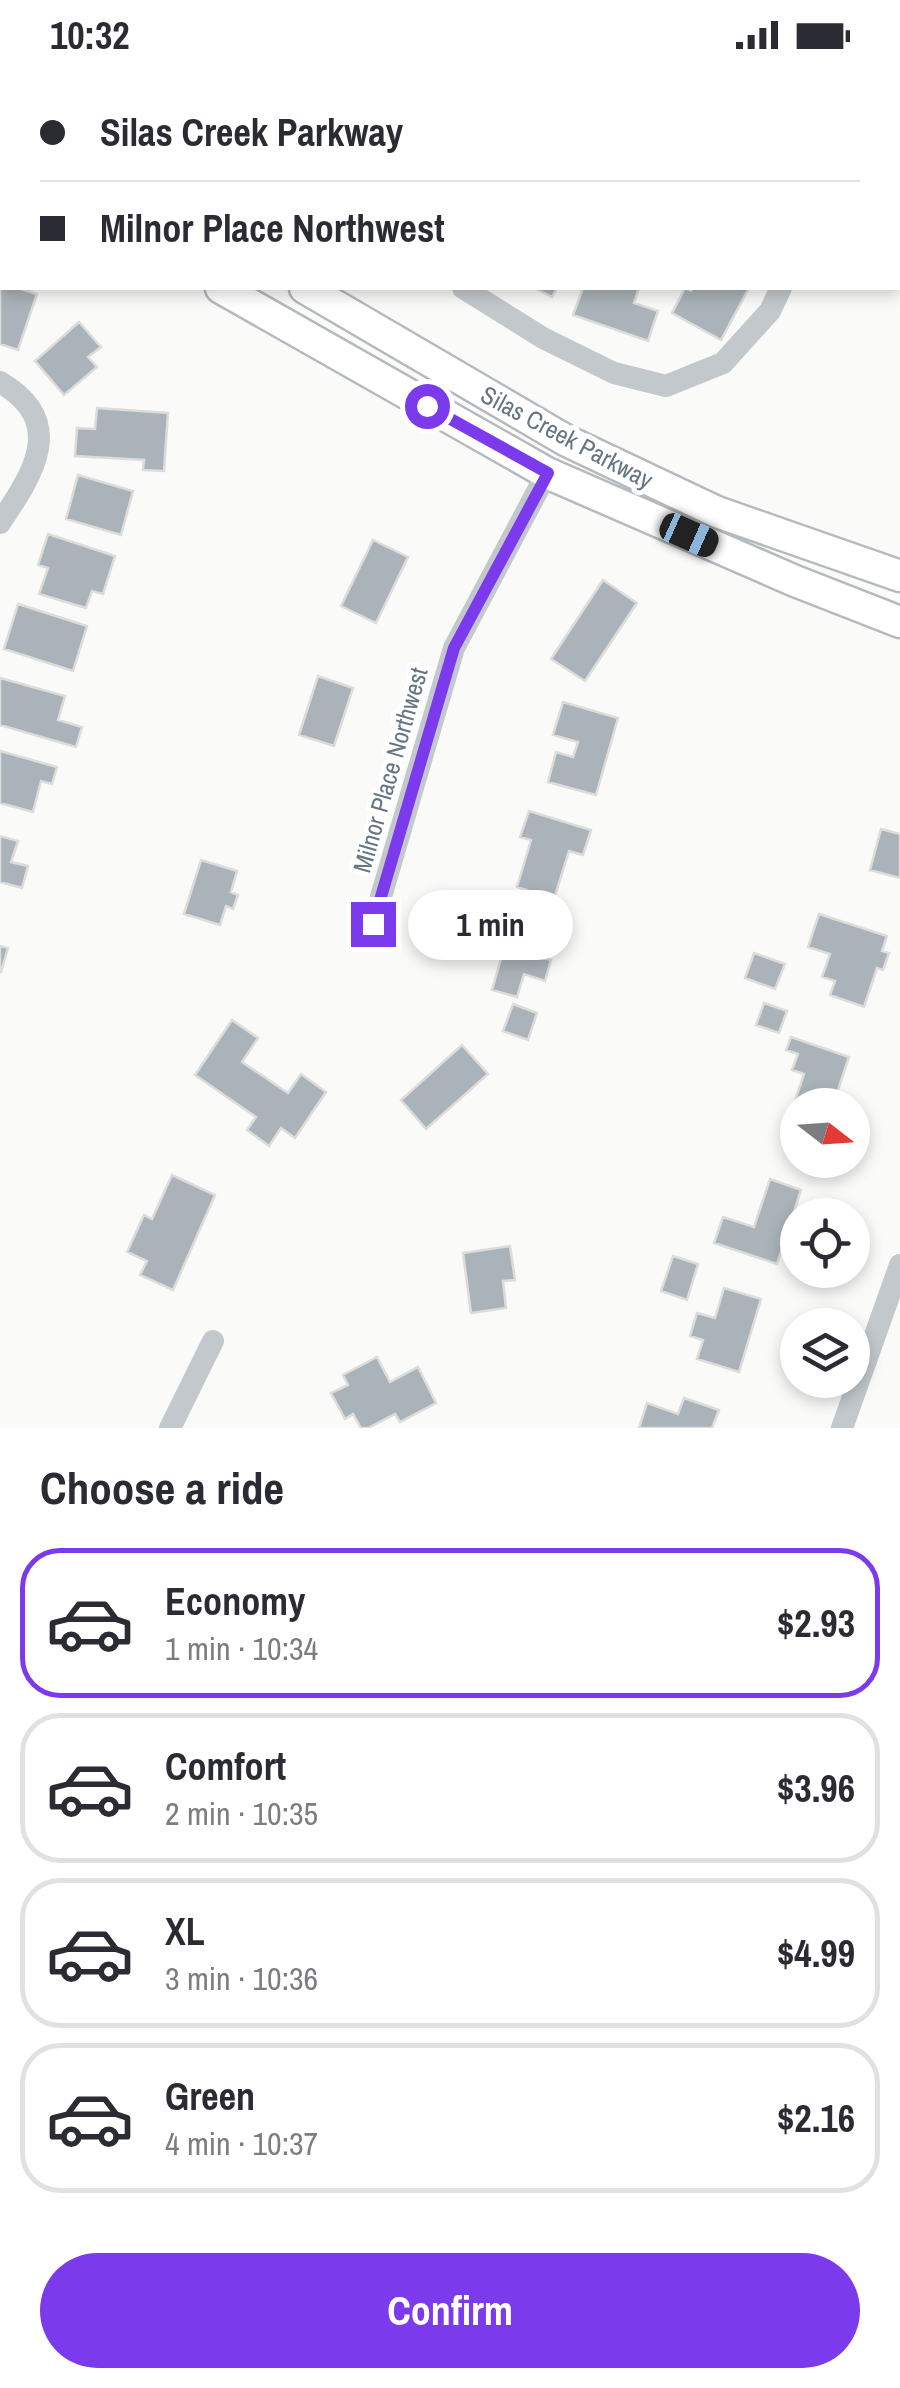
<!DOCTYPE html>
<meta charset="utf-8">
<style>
body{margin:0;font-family:"Archivo Narrow",sans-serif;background:#f7f7f7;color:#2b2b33;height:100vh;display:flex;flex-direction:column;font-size:38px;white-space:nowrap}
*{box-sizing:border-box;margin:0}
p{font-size:32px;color:#7c7c81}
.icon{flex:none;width:55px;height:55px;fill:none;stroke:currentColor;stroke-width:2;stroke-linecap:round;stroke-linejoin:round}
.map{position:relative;height:1358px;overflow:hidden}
.sheet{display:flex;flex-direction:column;background:#fff;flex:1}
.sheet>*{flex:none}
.banner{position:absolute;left:0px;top:0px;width:900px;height:220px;box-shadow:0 5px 15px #0003;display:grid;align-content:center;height:220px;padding:0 40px;background:#fff}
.needle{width:65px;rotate:107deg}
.buttons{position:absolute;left:780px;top:1018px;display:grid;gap:20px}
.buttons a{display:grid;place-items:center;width:90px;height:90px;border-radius:50%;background:#fff;box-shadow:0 5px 15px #0003;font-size:50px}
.end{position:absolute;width:45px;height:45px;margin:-22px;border:12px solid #7c3aed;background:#fff;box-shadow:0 0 0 5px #fff}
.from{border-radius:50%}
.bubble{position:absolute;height:70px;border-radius:35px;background:#fff;box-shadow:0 5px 15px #0003;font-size:32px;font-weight:800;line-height:70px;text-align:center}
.car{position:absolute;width:30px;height:60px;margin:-30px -15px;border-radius:12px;box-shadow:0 0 8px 2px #0007;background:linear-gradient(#222 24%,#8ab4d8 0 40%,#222 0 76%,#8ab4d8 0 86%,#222 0)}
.banner b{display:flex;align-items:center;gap:35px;height:95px;font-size:38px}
.banner b+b{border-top:2px solid #e1e1e2}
.banner i{width:25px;height:25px;background:#2b2b33}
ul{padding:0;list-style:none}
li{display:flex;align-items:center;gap:30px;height:150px;margin:0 20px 15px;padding:0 20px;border:5px solid #e1e1e2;border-radius:40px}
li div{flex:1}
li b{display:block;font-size:38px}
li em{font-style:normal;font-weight:800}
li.on{border-color:#7c3aed}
li>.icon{width:90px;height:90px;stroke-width:1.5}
h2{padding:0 40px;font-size:45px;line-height:120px}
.action{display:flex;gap:20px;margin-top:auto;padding:20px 40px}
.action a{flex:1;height:115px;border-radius:60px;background:#7c3aed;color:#fff;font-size:40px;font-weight:800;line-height:115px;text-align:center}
.status{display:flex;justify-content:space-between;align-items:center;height:70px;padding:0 50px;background:#fff;direction:ltr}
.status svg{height:28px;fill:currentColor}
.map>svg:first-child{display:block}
.building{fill:#aab3b9;stroke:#dcdcda;stroke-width:2.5}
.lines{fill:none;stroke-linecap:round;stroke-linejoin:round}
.major-casing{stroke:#b5babe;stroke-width:35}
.minor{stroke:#c3c8cc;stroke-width:22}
.major{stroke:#fff;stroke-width:30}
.route{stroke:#7c3aed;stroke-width:12}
.labels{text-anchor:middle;stroke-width:10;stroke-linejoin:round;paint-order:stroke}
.street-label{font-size:25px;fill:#657683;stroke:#fff}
</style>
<div class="status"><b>10:32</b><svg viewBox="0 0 49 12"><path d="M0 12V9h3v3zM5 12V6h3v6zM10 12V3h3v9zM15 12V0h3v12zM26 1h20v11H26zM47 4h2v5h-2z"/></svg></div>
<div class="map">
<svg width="900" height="1358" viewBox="0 0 900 1358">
<rect width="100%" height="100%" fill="#fafaf8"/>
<path class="building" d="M177,0h42l1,1 -44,1z
M701,0h45l4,1 -49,1z
M0,211l2,7h16l19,6 -19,56 -18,-6z
M535,218h22l-5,9z
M583,218h56l-5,15 24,8 -10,30 -75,-26z
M685,218l6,3 2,-3h56l-28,52 -49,-27z
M79,252l22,25 -13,10 9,10 -33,28 -29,-34z
M97,338l71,5 -4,58 -21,-1 1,-10 -69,-4 2,-28 18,1z
M78,405l55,16 -12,44 -55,-16z
M48,464l67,22 -12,38 -11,-3 -6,17 -47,-14 9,-26 -10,-3z
M373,470l35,17 -32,66 -35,-17z
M603,510l34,23 -52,78 -34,-22z
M18,534l69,22 -14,45 -69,-22z
M318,606l35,12 -19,58 -35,-11z
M0,608l65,18 -7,24 24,7 -6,20 -76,-22z
M563,632l55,16 -22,77 -48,-13 8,-30 17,5 5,-15 -25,-7z
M0,681l57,16 -5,17 -11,-3 -8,31 -33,-9z
M529,741l62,19 -8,25 -14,-4 -15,48 -37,-12 14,-47 -11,-3z
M881,759l19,5v44l-30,-8z
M0,766l18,5 -7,21 17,4 -6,22 -22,-6z
M201,790l36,11 -6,21 7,3 -5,14 -7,-3 -6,19 -36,-11z
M819,844l68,22 -5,15 7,2 -6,17 -6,-2 -13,39 -34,-12 5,-14 -13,-4 8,-23 -22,-7z
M499,845l48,14 -8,28 12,3 -6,21 -21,-7 -7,23 -25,-7 12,-42 -13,-4z
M0,876l8,2 -7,24h-1z
M754,883l31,11 -10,25 -30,-11z
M764,933l23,8 -8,22 -23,-8z
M513,934l24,9 -9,27 -25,-9z
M232,950l26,18 -16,24 46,31 13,-19 25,18 -31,46 -14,-10 -12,18 -22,-16 9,-13 -61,-42z
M791,967l58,20 -16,48h-15l-22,-7 8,-24 -12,-4 6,-16 -12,-4z
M462,975l26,29 -62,55 -25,-29z
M172,1105l43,20 -42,95 -33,-15 7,-14 -20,-9 17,-37 8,4z
M770,1109l31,11 -24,74 -63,-21 9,-26 31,10z
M510,1176l5,34 -12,1 3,27 -35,5 -8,-60z
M673,1186l25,8 -11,36 -26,-9z
M724,1218l37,11 -22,73 -42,-13 6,-19 -13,-4 7,-23 18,5z
M377,1287l13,25 28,-15 18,36 -36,19 -5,-8 -27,14h-7l-8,-14 -8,5 -14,-26 17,-8 -5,-10z
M684,1328l35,12 -7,18h-73l8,-25 31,11z"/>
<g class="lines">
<defs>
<path id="major" d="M0,39l2,2
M0,89l2,1
M221,218l326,185 248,108 105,41
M305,218l262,153 150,71 183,64"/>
</defs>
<use href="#major" class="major-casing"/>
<path class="minor" d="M311,0l1,2
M429,2v-2
M463,218l80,50 71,35 52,13 57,-23 47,-52 11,-23
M0,312c68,40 33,92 0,141
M373,854l81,-276 93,-175
M170,1358l43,-87
M842,1358l58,-163"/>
<use href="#major" class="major"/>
</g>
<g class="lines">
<path class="route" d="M373,854l81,-276 94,-175 -121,-67"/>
</g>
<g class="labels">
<g class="street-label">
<text transform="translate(567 367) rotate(28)" y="9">Silas Creek Parkway</text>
<text transform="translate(390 700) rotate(-74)" y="9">Milnor Place Northwest</text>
</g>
</g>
</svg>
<div class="buttons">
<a><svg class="needle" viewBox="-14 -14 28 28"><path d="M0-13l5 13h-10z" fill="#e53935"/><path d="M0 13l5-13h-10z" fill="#7c7c81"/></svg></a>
<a><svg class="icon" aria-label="locate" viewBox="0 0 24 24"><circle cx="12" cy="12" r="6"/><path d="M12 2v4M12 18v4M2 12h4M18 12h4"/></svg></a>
<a><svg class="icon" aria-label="layers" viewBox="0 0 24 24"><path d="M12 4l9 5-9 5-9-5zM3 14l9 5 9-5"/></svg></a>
</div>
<i class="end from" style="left:427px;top:336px"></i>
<i class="end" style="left:373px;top:854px"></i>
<div class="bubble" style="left:408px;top:820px;width:165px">1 min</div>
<i class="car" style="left:689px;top:465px;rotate:114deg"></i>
<div class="banner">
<b><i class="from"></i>Silas Creek Parkway</b>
<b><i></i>Milnor Place Northwest</b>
</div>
</div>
<section class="sheet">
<h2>Choose a ride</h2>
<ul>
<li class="on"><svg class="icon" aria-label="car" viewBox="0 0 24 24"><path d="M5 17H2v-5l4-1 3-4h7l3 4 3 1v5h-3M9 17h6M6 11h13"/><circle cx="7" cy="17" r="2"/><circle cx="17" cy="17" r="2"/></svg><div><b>Economy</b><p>1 min · 10:34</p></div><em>$2.93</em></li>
<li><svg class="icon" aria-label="car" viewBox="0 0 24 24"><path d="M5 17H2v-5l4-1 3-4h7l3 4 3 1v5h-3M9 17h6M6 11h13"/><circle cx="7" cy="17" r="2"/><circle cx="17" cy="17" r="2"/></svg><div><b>Comfort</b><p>2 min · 10:35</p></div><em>$3.96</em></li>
<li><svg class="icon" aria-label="car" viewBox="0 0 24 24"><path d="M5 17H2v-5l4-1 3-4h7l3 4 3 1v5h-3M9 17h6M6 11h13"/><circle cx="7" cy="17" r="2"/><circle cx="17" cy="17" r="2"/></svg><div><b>XL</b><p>3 min · 10:36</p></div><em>$4.99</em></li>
<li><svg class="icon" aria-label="car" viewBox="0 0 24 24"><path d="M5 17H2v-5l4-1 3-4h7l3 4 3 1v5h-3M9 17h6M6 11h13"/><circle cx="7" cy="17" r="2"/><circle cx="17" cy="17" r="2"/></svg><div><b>Green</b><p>4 min · 10:37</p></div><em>$2.16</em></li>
</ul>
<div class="action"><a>Confirm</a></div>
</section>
